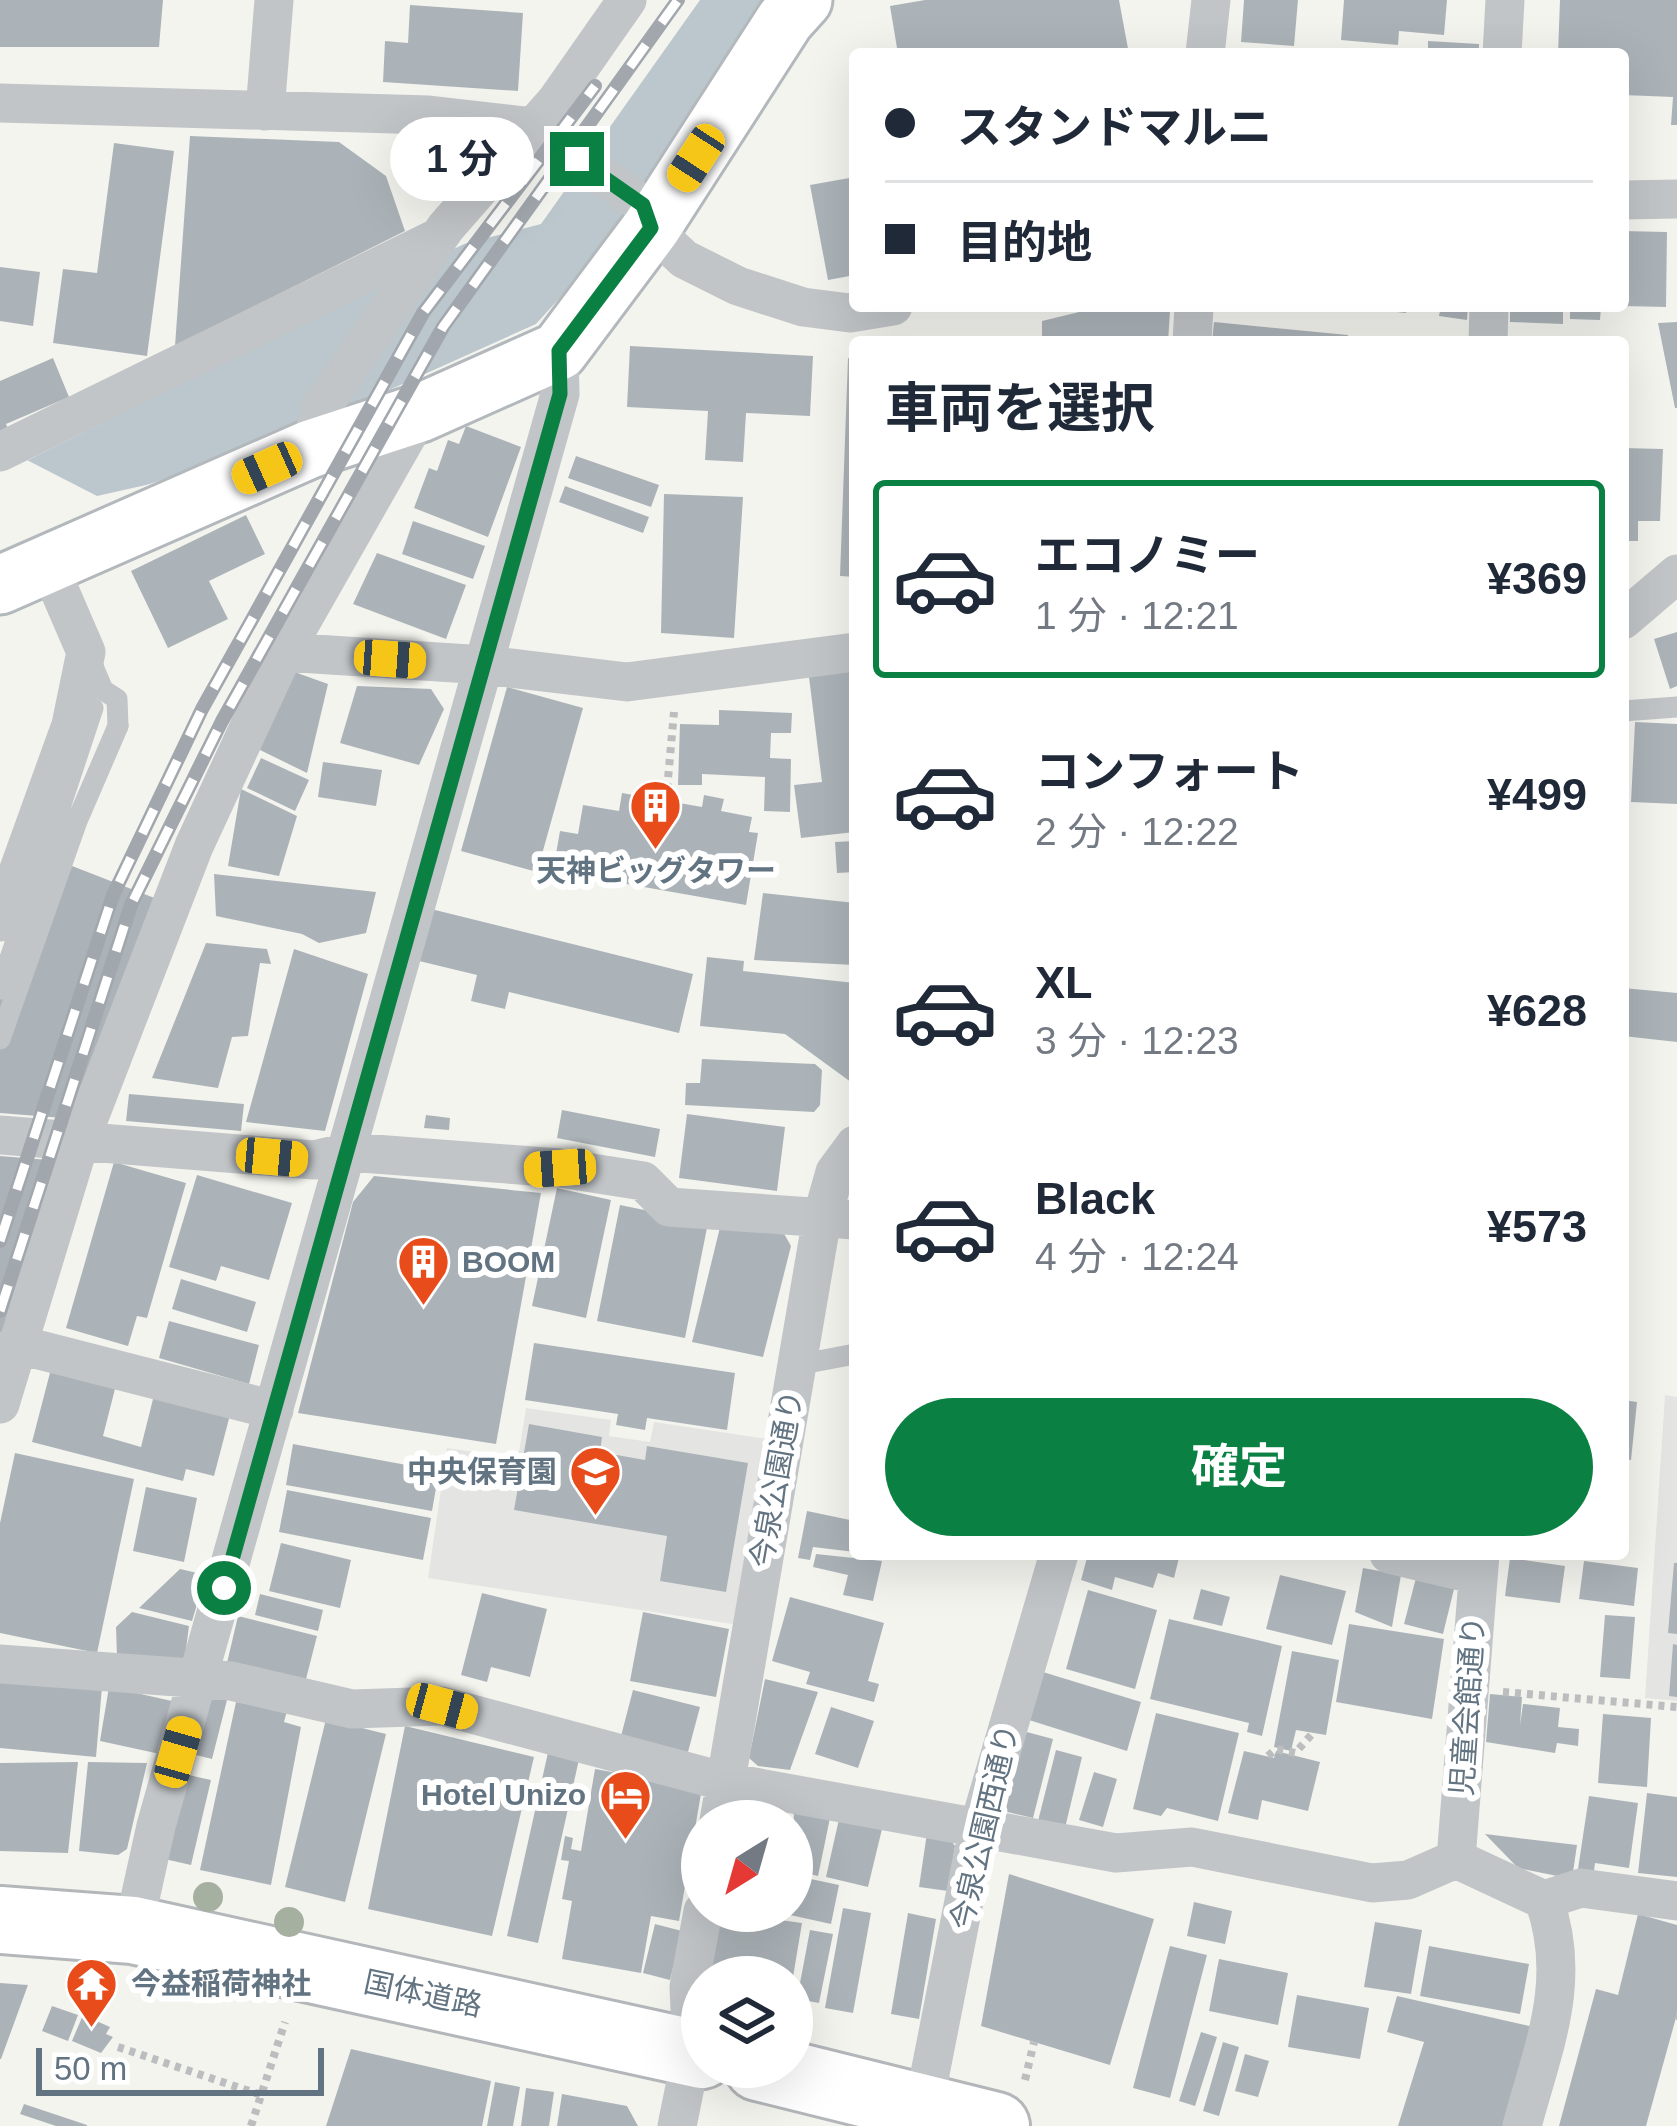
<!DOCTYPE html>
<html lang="ja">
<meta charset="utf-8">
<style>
body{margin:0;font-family:Arial,"Noto Sans JP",sans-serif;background:#f6f6f7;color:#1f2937;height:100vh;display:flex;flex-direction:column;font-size:45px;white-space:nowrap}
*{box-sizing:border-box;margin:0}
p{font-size:39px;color:#747a83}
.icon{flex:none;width:66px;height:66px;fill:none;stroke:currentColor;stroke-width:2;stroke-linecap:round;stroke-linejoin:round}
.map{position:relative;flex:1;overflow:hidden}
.panel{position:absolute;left:849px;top:336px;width:780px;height:1224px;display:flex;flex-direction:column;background:#fff;border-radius:12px;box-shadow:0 12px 48px #0002}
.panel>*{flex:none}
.guide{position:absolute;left:849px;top:48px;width:780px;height:264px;border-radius:12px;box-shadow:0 12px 48px #0002;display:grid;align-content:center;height:264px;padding:0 36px;background:#fff}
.needle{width:78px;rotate:217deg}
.tools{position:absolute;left:681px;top:1800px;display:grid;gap:24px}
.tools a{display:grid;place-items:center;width:132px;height:132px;border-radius:50%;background:#fff;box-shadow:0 12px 48px #0002;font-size:60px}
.scale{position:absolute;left:36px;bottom:30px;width:288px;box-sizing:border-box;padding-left:12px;border:6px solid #627381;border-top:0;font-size:33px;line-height:42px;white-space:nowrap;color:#627381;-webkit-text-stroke:9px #fff;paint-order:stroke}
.end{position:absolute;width:54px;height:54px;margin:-27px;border:15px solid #0b8043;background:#fff;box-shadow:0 0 0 6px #fff}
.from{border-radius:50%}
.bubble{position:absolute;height:84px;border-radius:42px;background:#fff;box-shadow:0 12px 48px #0002;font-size:39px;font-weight:700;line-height:84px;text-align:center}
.car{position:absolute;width:36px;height:72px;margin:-36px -18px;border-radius:15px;box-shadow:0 0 9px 3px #0007;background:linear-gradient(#f5c518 24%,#345 0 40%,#f5c518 0 76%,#345 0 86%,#f5c518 0)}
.guide b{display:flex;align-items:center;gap:42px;height:114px;font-size:45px}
.guide b+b{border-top:3px solid #e0e1e3}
.guide i{width:30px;height:30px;background:#1f2937}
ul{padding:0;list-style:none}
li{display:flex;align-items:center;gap:36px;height:198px;margin:0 24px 18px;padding:0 12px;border:6px solid transparent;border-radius:12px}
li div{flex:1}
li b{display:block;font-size:45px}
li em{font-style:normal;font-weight:700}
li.active{border-color:#0b8043}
li>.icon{width:108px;height:108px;stroke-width:1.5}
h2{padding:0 36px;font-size:54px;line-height:144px}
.action{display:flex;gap:24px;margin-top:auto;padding:24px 36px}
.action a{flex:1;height:138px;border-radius:72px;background:#0b8043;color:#fff;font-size:48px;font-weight:700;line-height:138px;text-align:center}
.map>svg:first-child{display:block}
.built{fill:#e4e5e3}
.water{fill:#bbc7cc}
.pier{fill:#f4f4ef}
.building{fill:#acb3b8}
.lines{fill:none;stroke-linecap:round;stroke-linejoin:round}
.secondary-casing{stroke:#b3b8bc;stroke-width:63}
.highway-casing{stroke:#b4b7ba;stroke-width:72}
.path{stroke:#bbbdbf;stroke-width:8;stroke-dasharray:6 6;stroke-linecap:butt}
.lane{stroke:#c1c5c8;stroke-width:21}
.street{stroke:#c1c5c8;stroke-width:39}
.secondary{stroke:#fff;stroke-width:57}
.highway{stroke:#fff;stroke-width:66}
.rail-casing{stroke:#a1a7ad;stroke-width:14}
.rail{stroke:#fff;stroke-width:9;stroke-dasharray:27;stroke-linecap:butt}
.lane-bridge{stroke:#c1c5c8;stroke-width:21}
.tree{fill:#a5b0a1}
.route{stroke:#0b8043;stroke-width:15}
.labels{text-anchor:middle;stroke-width:12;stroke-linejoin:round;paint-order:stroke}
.poi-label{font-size:30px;font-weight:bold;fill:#627381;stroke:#fff;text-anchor:start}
.street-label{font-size:30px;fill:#627381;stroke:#fff}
</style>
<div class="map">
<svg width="1677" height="2126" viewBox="0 0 1677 2126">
<rect width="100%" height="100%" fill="#f4f4ef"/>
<path class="built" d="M1665,1395l12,2v304l-32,-3z
M526,1408l85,12 -2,16 41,6 4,-20 113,17 -28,186 -311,-47 19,-130 71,10z"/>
<path class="water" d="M700,0h78l-153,226 -89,98 -247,111 -159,56 -130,64v-81l464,-230 77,-20z"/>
<path class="pier" d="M21,457l76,39 98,-22 -195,87v-94z"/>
<path class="building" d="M0,0h163l-4,47h-159z
M925,0h194l10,54h-231l-8,-48z
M1244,0h54l-4,46 -53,-4z
M1344,0h103l-3,35 -45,-4 -1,14 -57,-5z
M1560,0h117v125h-6l2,-28 -50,-2v-41h-65z
M410,5l113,8 -5,78 -135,-9 2,-41 23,2z
M1428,41l51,3v10h-51z
M190,136l149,6 47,34 19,55 -230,115z
M114,143l60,8 -27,205 -94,-13 10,-74 34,4z
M855,177v98l-27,5 -18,-95z
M1623,231l44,1 -1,75 -43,-1z
M0,267l40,5 -7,54 -33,-5z
M1104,306h60l6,5 -2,31h-126v-21z
M1340,306h67l-1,7z
M1441,306h27l-1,14 -28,-4z
M1510,306h53v18l-53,-2z
M1570,306h31l-1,14 -30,-1z
M1214,322l134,13v7h-136z
M1677,322v86h-2l-17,-85z
M630,346l183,10 -3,60 -64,-3 -3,49 -38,-2 3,-49 -81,-4z
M53,358l16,39 -63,27 7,17 -13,5v-65z
M848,358l7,1v218l-15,-1z
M466,426l55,21 -33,90 -74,-29 15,-40 8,3 11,-31 11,4z
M1623,448l40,1 -3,72h-22v20h-15z
M576,456l83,29 -8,22 -83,-29z
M565,486l84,31 -6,16 -84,-31z
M664,494l79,3 -9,141 -73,-5z
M246,515l19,39 -56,27 19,38 -60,29 -37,-77z
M413,521l72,25 -12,33 -71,-25z
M377,553l89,32 -20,54 -93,-35z
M1677,632v54l-7,3 -16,-50z
M855,663v169l-54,6 -7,-53 28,-3 -14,-113z
M289,670l39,14 -21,89 -49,-24z
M357,686l74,3 13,20 -25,56 -79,-22z
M507,687l76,21 -46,164 -76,-21z
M719,710l73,3 -1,20h-20l-1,25 21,1 -1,53 -26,-1 1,-34 -63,-3v11h-24l2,-61 39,1z
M1635,722l42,2v80l-46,-2z
M261,758l48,22 -14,31 -48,-23z
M323,762l59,8 -6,36 -58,-9z
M241,789l56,27 -18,60 -51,-10z
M622,793l80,14 2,-12 20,4 -3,12 31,6 -3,15 9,1 -12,72 -193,-34 7,-40 18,3 5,-29 36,6z
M855,841v31l-18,1 -2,-31z
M36,852l121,47 -82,220 -75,-6v-157z
M214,874l162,18 -10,41 -47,10 -17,-9 -86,-18z
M763,893l92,10v62l-101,-5z
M427,908l266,66 -14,59 -170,-41 -4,17 -34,-8 6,-26 -62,-15z
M206,943l61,6 4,15 -11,-1 -12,73 -16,1 -14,51 -66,-10z
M294,949l74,25 -43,157 -79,-9z
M707,957l37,4 -1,10 112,12v102l-70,-51 -85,-8z
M1623,988l54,5v49l-54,-6z
M702,1059l113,5 7,6 -2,35 -6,7 -129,-7 1,-22h14z
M129,1094l115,10 -3,27 -115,-10z
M562,1110l98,19 -5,28 -98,-19z
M687,1114l98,13 -8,64 -98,-13z
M426,1115l24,3 -1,12 -25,-2z
M0,1156l61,5 -61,186z
M114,1162l72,21 -39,135 -10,-2 -9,30 -62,-18z
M197,1175l95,28 -23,77 -48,-14 -5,15 -47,-14z
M374,1176l167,17 -45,251 -198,-31 55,-211z
M557,1188l54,12 -25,118 -54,-12z
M620,1205l88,18 -23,115 -88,-17z
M722,1219l60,11 9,16 -28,111 -71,-15z
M181,1279l75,23 -9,30 -75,-23z
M169,1321l90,24 -10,39 -90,-26z
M534,1343l201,30 -8,57 -80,-12 -2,12 -29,-5 2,-11 -93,-14z
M52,1365l65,16 -14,55 38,11 14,-56 76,20 -17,65 -28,-7 -3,12 -151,-39z
M1623,1400l14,2 -6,58 -8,-1z
M529,1424l73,13 -2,15 45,8 2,-14 101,17 -22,129 -66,-11 7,-45 -153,-26z
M293,1444l146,27 -7,40 -146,-26z
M15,1453l119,26 -37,174 -97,-20v-110z
M1623,1477h6l-1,70h-5z
M146,1487l51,11 -13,64 -51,-11z
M287,1490l144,28 -8,42 -144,-28z
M807,1511l43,9 5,32 -42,-5 -3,13 -12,-2z
M281,1543l70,17 -11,48 -71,-17z
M816,1554l66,7 -9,40 -30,-6 5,-20 -35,-8z
M1088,1554h92l-6,24 -16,-5 -5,15 -38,-11 -3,13 -31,-10z
M1510,1558l55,8 -5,37 -55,-7z
M1584,1561l54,7 -4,38 -55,-7z
M1674,1563h3v71l-9,-1z
M1363,1568l38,7 -9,52 -37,-15z
M180,1569l26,6 -14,46 -53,-13z
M1417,1574l37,15 -11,45 -39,-10z
M1280,1575l66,16 -14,54 -66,-16z
M1201,1589l29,8 -8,29 -29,-7z
M1088,1590l69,20 -22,79 -69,-20z
M482,1593l65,16 -17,68 -39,-10 -4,15 -26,-7z
M260,1594l63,16 -5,21 -63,-16z
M790,1597l94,26 -16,58 11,3 -5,18 -68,-18 4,-12 -38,-11z
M132,1612l57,14 -4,31 -7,9 -61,-9 -1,-30z
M643,1612l86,17 -13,68 -86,-16z
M1605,1615l30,2 -5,62 -30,-2z
M238,1616l79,20 -12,47 -78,-20z
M1169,1619l113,27 -20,90 -15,-4 2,-9 -99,-24z
M1349,1624l95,15 -12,80 -96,-17z
M1673,1644l4,1v52l-8,-1z
M1292,1651l47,9 -13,75 -30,-5 -5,21 -17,-4z
M1043,1672l98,30 -14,49 -98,-31z
M0,1679l102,8 -6,70 -96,-9z
M765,1679l53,13 -28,78 -32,-4 -9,-8z
M109,1687l63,14 -12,53 -60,-13z
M633,1690l67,17 -12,45 -67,-16z
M1490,1694l32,3 -2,28 3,-21 37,4 -2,19 21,2 -1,17 -21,-3 -2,10 -69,-11z
M228,1696l-16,63 -24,-6 13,-53z
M236,1702l51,9 -3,11 17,5 -30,158 -71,-15z
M831,1707l43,14 -16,47 -43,-14z
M1156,1713l83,20 -21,88 -51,-13 -6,8 -28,-7z
M1603,1714l48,4 -4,69 -49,-4z
M326,1719l60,15 -41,168 -60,-15z
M405,1726l129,31 -42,179 -124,-27z
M1023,1731l30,8 -20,79 -30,-7z
M549,1748l31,7 -42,188 -31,-7z
M1056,1750l26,7 -17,71 -27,-7z
M1244,1751l30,7 2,-7 44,11 -12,49 -46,-11 -4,20 -30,-7z
M78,1762l-10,91 -68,-2v-88z
M88,1762l59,1 -20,86 -9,6 -39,-4z
M595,1769l107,19 -23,133 -28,-5 -10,57 -79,-14 10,-58 -10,-2 7,-38 -8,-1 4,-24 8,2 -2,11 10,2z
M1094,1772l23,7 -14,48 -24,-7z
M184,1774l27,6 -20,85 -31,-7z
M1647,1793l30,4v80l-39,-4z
M1589,1796l49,7 -9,65 -34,-5 -1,8 -16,-2z
M794,1811l36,7 -12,58 -26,-6z
M839,1819l43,10 -14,58 -42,-10z
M927,1833l20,3 8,10 -7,45 -29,-4z
M1485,1834l92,11 -5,34 -54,-11z
M1009,1874l145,45 -44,146 -129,-39z
M792,1875l47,10 -8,39 -50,-11 11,-2z
M1194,1902l38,9 -7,33 -38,-8z
M843,1908l28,5 -18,100 -28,-5z
M716,1911l86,12 -9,54h-88z
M908,1913l28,6 -17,100 -28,-5z
M1638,1914l39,11v89l-31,112h-87l37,-137 22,6z
M1375,1922l47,8 -11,64 -47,-7z
M655,1924l27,7 -12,49 -27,-7z
M810,1930l23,4 -14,69 -22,-4z
M1170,1946l37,9 -37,143 -37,-10z
M1429,1946l100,18 -9,50 -100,-18z
M1219,1959l69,14 -10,52 -69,-14z
M0,1983l28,2 -27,74h-1z
M1297,1995l72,13 -9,51 -72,-12z
M1397,1996l141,32 -30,98h-110l26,-84 -37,-10z
M52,2006l26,9 -10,26 -26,-10z
M83,2015l27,12 -4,7 7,3 -12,16 -29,-12z
M1201,2032l16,5 -22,69 -16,-5z
M1223,2042l16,5 -20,69 -16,-5z
M351,2049l140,32 -9,45h-156z
M1245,2054l24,7 -11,36 -23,-6z
M495,2082l25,5 -7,39h-26z
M526,2088l28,4 -5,34h-28z
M562,2094l65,12 11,20h-81z
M24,2104l63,21v1h-31l-36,-12z"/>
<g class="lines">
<defs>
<path id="secondary" d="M0,585l310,-136 110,-36 139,-62 92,-123 134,-208 18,-20"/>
<path id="highway" d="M0,1920l133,10 569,125
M758,2067l238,59"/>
</defs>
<use href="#secondary" class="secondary-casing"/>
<use href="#highway" class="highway-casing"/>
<path class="path" d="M666,801l8,-89
M1503,1692l174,15
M1268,1756l8,-7 19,4 18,-20
M1676,2016h1
M118,2047l143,48
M1025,2080l9,-38
M251,2126l34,-104"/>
<path class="lane" d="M90,659l13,31 14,9 1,27
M1623,711l54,-4
M797,1365l58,-11"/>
<path class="street" d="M1205,54l6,-54
M1502,54l3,-54
M0,103l429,12 105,12 109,78 8,23 33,31 54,27 65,21 47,6 43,-7
M265,111l9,-111
M1623,200l54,-1
M1192,342l2,-36
M1488,342l1,-36
M310,449l11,-41 125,-181 111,-127 70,-100
M0,452l437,-214
M1623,620l54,-46
M284,652l201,13 142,17 228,-30
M0,922l71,-197 15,-73 -38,-88
M0,1135l314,25 34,-8 212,16 83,13 26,26 186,13
M16,1344l258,66
M0,1404l80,-263 114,-295 90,-194 136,-239
M1389,1554l88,21
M0,1664l231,17 121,28 90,-3 284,76 390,71 76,-6 180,36 36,-3 48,-21
M719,1821l103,-603 13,-46 20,-27
M1456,1859l24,-305
M1456,1859l88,41
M1544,1900l37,-12 96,13
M133,1930l23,-104 404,-1432 -1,-43
M924,2104l54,-274 81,-276
M677,2126l15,-74 -3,-65 14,-76
M1522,2126c21,-79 51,-145 22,-226"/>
<use href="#secondary" class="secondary"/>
<use href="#highway" class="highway"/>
<defs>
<path id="rail" d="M0,1241l113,-346 89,-186 221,-396 172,-227
M0,1311l131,-406 91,-184 221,-394 235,-327"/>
</defs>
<use href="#rail" class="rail-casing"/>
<use href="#rail" class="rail"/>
<path class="lane-bridge" d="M0,989l93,-281
M0,1039l77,-218 41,-95"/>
</g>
<g class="tree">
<circle cx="208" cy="1897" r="15"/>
<circle cx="289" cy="1922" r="15"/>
</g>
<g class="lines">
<path class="route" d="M224,1588l336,-1194 -1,-43 92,-123 -8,-23 -66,-46"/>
</g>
<defs>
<symbol id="building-pin" viewBox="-11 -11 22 30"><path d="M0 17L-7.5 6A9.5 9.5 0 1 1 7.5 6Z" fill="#e84c1b" stroke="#fff"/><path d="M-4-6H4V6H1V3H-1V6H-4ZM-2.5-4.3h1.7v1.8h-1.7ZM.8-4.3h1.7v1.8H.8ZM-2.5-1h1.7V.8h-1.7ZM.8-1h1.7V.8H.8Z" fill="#fff"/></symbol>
<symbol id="school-pin" viewBox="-11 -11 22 30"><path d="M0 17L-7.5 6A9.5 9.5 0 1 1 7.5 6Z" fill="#e84c1b" stroke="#fff"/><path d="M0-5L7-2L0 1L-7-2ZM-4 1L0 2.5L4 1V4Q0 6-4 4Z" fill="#fff"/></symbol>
<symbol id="hotel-pin" viewBox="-11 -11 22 30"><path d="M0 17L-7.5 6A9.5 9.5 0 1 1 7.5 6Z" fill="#e84c1b" stroke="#fff"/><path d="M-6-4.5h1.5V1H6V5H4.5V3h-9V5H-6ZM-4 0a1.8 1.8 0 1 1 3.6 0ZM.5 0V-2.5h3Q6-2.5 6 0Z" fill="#fff"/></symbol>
<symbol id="temple-pin" viewBox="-11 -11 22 30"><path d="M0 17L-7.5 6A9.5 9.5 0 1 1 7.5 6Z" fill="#e84c1b" stroke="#fff"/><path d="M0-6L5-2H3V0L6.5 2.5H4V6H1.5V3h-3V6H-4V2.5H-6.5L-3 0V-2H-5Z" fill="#fff"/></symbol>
</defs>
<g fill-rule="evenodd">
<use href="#building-pin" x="626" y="776" width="59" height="81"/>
<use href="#building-pin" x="394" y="1232" width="59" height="81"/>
<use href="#school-pin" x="566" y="1442" width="59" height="81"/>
<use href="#hotel-pin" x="596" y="1766" width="59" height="81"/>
<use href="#temple-pin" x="62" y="1954" width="59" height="81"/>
</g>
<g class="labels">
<g class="poi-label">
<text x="656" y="881" text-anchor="middle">天神ビッグタワー</text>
<text x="462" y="1272">BOOM</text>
<text x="557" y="1482" text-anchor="end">中央保育園</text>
<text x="586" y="1805" text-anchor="end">Hotel Unizo</text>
<text x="131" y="1994">今益稲荷神社</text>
</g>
<g class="street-label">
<text transform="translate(777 1479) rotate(-80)" y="10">今泉公園通り</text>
<text transform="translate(1468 1706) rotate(-86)" y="10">児童会館通り</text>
<text transform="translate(985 1827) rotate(-77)" y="10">今泉公園西通り</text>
<text transform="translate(423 1994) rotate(12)" y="10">国体道路</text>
</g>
</g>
</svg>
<div class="tools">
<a><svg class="needle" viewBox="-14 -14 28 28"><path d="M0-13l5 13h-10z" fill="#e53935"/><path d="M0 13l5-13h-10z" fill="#747a83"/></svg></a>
<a><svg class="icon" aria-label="layers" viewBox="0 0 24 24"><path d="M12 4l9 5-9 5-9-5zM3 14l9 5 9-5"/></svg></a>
</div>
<div class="scale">50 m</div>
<i class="end from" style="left:224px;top:1588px"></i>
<i class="end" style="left:577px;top:159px"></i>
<div class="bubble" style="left:390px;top:117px;width:144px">1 分</div>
<i class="car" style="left:696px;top:158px;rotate:213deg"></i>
<i class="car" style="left:267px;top:468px;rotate:246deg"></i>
<i class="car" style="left:390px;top:659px;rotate:94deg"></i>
<i class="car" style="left:272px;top:1157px;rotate:95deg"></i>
<i class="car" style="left:560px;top:1168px;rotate:266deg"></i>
<i class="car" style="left:442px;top:1706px;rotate:105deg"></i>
<i class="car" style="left:178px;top:1752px;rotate:16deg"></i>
<div class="guide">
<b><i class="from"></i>スタンドマルニ</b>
<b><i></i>目的地</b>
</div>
<section class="panel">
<h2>車両を選択</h2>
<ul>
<li class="active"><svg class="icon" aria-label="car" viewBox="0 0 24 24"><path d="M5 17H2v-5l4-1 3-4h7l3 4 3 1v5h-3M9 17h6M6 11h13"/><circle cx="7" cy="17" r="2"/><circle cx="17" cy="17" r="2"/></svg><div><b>エコノミー</b><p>1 分 · 12:21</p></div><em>¥369</em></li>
<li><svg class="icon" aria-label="car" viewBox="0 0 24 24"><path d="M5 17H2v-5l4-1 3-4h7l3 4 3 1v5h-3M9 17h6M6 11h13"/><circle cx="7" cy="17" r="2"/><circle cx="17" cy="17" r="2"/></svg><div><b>コンフォート</b><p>2 分 · 12:22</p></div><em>¥499</em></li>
<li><svg class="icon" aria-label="car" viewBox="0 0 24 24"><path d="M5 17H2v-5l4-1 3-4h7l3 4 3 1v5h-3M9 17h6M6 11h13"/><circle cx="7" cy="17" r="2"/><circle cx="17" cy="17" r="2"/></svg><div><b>XL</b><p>3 分 · 12:23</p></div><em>¥628</em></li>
<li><svg class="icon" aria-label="car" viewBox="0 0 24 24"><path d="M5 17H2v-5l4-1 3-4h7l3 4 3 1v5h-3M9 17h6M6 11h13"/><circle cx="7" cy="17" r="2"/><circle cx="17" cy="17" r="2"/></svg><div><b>Black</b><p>4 分 · 12:24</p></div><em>¥573</em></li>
</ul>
<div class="action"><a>確定</a></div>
</section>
</div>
